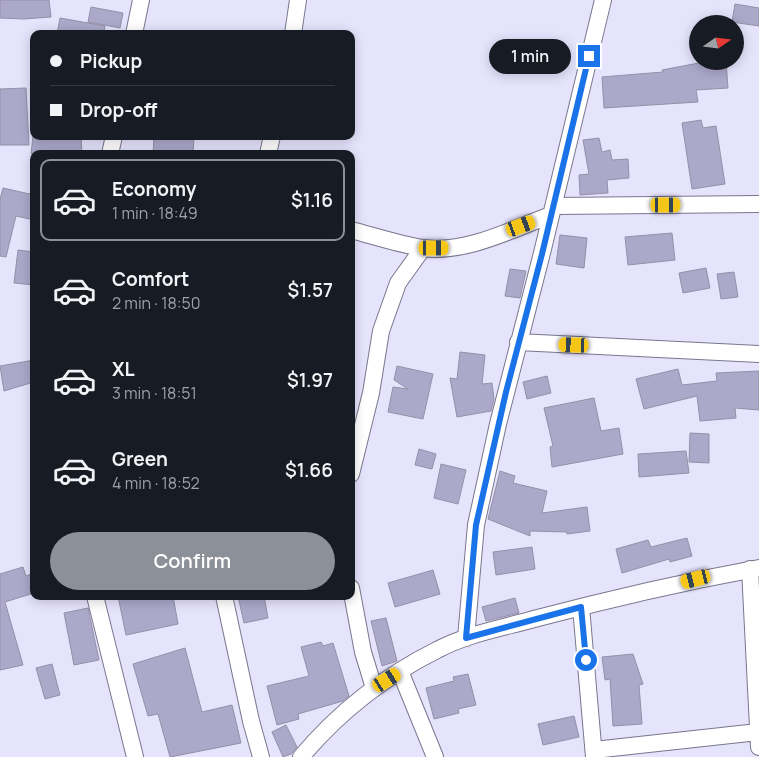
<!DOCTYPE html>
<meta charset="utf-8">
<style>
body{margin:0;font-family:Manrope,sans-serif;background:#20242c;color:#f1f3f6;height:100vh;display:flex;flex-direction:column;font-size:19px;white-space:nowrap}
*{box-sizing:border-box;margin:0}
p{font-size:16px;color:#9ea1a6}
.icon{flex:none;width:28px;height:28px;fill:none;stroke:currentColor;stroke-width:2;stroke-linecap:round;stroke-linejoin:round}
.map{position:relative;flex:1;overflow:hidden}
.panel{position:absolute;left:30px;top:150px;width:325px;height:450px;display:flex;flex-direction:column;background:#171b24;border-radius:10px;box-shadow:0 2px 12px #0003}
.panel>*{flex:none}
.top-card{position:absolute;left:30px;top:30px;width:325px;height:110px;border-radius:10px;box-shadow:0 2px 12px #0003;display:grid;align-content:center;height:110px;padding:0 20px;background:#171b24}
.needle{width:32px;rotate:76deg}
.buttons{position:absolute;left:689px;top:15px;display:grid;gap:10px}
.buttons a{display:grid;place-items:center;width:55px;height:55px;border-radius:50%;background:#171b24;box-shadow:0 2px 12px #0003;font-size:25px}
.end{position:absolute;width:22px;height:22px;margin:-11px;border:6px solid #1a73e8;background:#fff;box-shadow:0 0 0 2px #fff}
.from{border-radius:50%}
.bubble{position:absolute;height:35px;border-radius:18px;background:#171b24;box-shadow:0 2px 12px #0003;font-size:16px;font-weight:600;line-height:35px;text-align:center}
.car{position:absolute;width:15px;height:30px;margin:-15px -8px;border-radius:6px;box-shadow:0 0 4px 1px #0007;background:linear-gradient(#f5c518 24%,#345 0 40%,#f5c518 0 76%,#345 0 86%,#f5c518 0)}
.top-card b{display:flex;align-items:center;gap:18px;height:48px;font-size:19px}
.top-card b+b{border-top:1px solid #363941}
.top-card i{width:12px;height:12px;background:#f1f3f6}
ul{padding:9px 0 0;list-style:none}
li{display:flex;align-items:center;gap:15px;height:82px;margin:0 10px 8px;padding:0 10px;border:2px solid transparent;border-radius:10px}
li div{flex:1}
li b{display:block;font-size:19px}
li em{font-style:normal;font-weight:600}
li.current{border-color:#8c9099}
li>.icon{width:45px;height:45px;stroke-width:1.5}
.cta{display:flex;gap:10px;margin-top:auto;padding:10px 20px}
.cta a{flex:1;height:58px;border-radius:30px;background:#8c9099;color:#fff;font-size:20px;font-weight:600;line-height:58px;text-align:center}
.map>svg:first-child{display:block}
.building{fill:#aca8ca;stroke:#9390a8}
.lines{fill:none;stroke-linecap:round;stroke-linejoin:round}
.minor-casing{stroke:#79768e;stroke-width:18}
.minor{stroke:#fff;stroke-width:16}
.route{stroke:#1a73e8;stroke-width:6}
</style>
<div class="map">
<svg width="759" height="757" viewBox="0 0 759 757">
<rect width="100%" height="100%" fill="#e6e3fd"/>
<path class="building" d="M0,0h49l2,17 -27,2 -24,-1z
M735,4l24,4v18l-27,-4z
M91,7l32,6 -3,15 -32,-6z
M60,18l45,8 -1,8h-47z
M709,61h17l2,27 -32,2 2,12 -94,6 -2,-31 61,-5 -1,-2z
M26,88l3,57h-29v-56z
M701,120l2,8 13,-2 9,58 -33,5 -10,-66z
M33,136h48l1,18h-51z
M154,136l40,2 -1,16h-40z
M599,138l3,14 8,-2 2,10 16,-1 1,19 -22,2 1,13 -28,2 -1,-20 10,-1 -6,-34z
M3,188l31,7v25l-18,-4 -10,41 -6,-1v-57z
M672,233l3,27 -47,5 -3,-28z
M560,235l27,3 -3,30 -28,-4z
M18,250l16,2v33l-20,-2z
M706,268l4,20 -27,5 -4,-20z
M510,269l16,2 -6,27 -15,-2z
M734,272l4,25 -17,2 -4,-25z
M460,352l25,3 -3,29 10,-1 2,16 -3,12 -34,6 -7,-39 7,1z
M34,360v22l-30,9 -4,-25z
M397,366l36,8 -10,45 -35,-7 5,-25 15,2 -14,-9z
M678,369l4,16 35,-4 -1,-8 43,-2v39l-24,-2 1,10 -36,3 -3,-25 -53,13 -8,-30z
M547,376l4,17 -24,6 -4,-17z
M594,398l7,33 18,-3 4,26 -71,13 -2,-20 3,-1 -9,-38z
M690,433l19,1v29l-20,-1z
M419,449l17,5 -4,15 -17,-4z
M686,451l3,22 -50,4 -1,-23z
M441,464l25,6 -8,34 -24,-6z
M500,471l15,5 -2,7 34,8 -5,22 45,-6 3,24 -23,3v-2l-37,-1v5l-42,-17z
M687,538l5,18 -22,6 -1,-3 -47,14 -6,-24 32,-9 3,7z
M532,547l3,22 -39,6 -3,-23z
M23,567l3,9 5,-2 3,19 -29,9 18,63 -23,5v-96z
M433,570l7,24 -45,13 -7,-24z
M118,596h55l5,28 -52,11z
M238,596h26l4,22 -24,5z
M515,598l4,15 -33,8 -4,-14z
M88,608l11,52 -25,5 -10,-52z
M386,618l11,43 -15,5 -11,-45z
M321,642l2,4 10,-3 16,53 -6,5 -45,13 1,5 -22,6 -10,-39 42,-10 -8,-29z
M185,648l17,64 30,-7 9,38 -71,14 -12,-43 -10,2 -15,-52z
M633,654l10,30 -4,1 3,39 -29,2 -3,-47 -5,1 -3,-23z
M52,664l8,31 -15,4 -9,-31z
M468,674l8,31 -18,4 1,4 -25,6 -8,-31 28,-7 -1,-4z
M574,716l5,21 -36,8 -5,-21z
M286,725l11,22 -6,7 -8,3 -11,-25z"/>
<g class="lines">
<defs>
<path id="minor" d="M134,34l7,-34
M293,34l5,-34
M110,154l4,-18
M268,154l4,-18
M554,206l205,-2
M351,230c23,6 47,14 71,18 44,6 90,-19 129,-33
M518,342l241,12
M351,474l20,-81 10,-62 17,-48 25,-35
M750,569l9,178
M351,588l12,64 11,36
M95,596l40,161
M224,596l27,125 10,36
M581,607l13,150
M466,638l10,-113 22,-101 44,-171 61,-253
M400,671l35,86
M594,750l164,-18
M301,757c37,-44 84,-81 136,-107 30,-16 65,-22 97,-31 75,-20 149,-37 225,-51"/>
</defs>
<use href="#minor" class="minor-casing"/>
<use href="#minor" class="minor"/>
</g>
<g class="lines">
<path class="route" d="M586,660l-5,-53 -115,31 10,-113 30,-133 36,-138 47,-198"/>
</g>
</svg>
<div class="buttons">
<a><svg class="needle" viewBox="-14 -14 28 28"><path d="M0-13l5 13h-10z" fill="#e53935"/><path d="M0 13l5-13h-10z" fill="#9ea1a6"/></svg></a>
</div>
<i class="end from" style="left:586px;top:660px"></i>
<i class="end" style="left:589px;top:56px"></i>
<div class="bubble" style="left:489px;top:39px;width:82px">1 min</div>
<i class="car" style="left:666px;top:205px;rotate:90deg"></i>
<i class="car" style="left:521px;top:226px;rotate:70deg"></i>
<i class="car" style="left:434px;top:248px;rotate:90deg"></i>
<i class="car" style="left:574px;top:345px;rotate:272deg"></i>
<i class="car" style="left:696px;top:579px;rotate:256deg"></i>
<i class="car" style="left:387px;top:680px;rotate:58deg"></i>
<div class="top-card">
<b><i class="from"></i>Pickup</b>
<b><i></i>Drop-off</b>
</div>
<section class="panel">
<ul>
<li class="current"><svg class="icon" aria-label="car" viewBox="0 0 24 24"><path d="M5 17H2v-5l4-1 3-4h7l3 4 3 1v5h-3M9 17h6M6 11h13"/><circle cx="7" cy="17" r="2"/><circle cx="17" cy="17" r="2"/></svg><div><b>Economy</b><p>1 min · 18:49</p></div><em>$1.16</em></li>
<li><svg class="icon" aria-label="car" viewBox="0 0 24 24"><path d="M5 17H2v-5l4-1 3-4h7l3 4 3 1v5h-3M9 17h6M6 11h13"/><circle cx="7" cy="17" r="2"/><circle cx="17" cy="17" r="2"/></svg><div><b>Comfort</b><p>2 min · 18:50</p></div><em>$1.57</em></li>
<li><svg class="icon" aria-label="car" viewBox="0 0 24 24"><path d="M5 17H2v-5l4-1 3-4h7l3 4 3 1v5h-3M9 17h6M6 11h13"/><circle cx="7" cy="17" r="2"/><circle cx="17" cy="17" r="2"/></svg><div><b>XL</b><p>3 min · 18:51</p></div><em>$1.97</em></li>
<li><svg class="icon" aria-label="car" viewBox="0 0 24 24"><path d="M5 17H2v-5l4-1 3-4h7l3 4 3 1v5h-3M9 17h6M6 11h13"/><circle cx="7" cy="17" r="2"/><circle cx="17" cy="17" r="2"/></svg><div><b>Green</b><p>4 min · 18:52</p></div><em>$1.66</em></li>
</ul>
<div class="cta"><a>Confirm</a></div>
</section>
</div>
